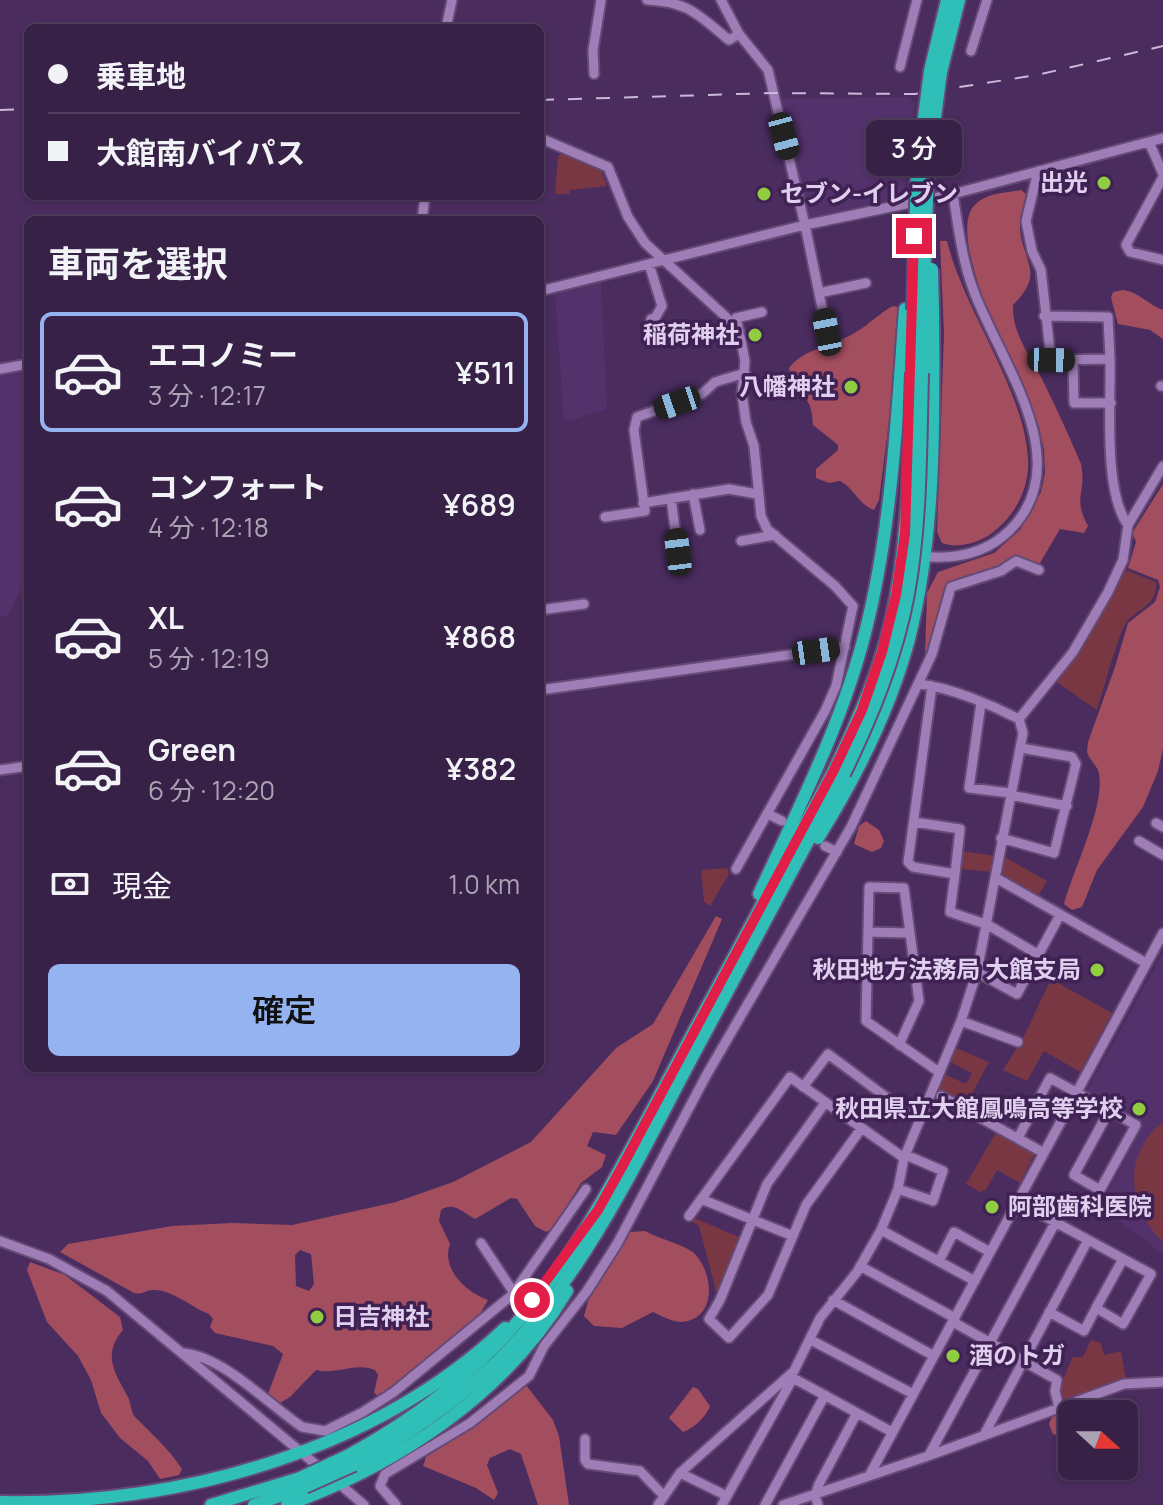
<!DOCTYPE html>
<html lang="ja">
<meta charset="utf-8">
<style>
body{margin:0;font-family:Manrope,"Noto Sans JP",sans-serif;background:#3f294e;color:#f1f3f6;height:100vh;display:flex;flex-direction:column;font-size:30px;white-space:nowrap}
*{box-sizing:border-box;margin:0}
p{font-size:26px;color:#aba3b4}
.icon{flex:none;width:44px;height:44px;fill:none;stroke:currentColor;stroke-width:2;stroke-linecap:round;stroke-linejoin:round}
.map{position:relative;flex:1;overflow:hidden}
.details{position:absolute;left:24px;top:216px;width:520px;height:856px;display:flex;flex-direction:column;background:#382147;border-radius:12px;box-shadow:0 2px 6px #0004,0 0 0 2px #523e60}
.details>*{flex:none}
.guide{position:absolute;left:24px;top:24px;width:520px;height:176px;border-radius:12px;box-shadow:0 2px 6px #0004,0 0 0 2px #523e60;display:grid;align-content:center;height:176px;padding:0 24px;background:#382147}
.needle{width:52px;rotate:111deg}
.buttons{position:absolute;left:1058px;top:1400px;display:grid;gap:16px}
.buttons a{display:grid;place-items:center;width:80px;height:80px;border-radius:12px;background:#382147;box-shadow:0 2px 6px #0004,0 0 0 2px #523e60;font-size:40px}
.end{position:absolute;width:36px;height:36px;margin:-18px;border:10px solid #e11d48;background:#fff;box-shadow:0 0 0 4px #fff}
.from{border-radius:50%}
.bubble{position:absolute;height:56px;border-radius:12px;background:#382147;box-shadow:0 2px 6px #0004,0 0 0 2px #523e60;font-size:26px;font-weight:600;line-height:56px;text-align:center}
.car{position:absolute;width:24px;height:48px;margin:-24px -12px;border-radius:10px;box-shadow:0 0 6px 2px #0007;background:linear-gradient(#222 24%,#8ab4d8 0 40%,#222 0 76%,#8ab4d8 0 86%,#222 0)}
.guide b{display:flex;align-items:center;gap:28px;height:76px;font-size:30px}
.guide b+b{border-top:2px solid #523e60}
.guide i{width:20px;height:20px;background:#f1f3f6}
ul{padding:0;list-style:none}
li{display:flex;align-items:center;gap:24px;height:120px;margin:0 16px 12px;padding:0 8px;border:4px solid transparent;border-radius:12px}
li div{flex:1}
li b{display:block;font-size:30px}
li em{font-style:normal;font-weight:600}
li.on{border-color:#95b2f1}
li>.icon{width:72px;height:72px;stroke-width:1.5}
h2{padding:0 24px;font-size:36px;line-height:96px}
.pay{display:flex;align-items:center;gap:20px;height:88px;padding:0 24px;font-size:30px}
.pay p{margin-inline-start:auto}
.primary-button{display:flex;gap:16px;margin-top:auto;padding:16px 24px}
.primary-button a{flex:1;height:92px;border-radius:12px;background:#95b2f1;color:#111;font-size:32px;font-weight:600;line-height:92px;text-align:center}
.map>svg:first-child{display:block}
.built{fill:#53316b}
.green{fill:#783743}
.forest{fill:#a24e5e;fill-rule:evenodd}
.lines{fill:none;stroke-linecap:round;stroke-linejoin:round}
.minor-casing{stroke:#654a76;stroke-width:13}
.highway-casing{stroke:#654a76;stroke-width:16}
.minor{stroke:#9f7eb8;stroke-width:9}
.highway{stroke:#30bfb8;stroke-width:12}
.rail{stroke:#cbb9da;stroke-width:2;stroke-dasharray:14 14;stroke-linecap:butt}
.highway-bridge-casing{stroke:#654a76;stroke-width:16;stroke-linecap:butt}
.highway-bridge{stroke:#30bfb8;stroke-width:12}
.route{stroke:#e11d48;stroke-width:10}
.poi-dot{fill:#91cd40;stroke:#3f2153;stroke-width:3}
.labels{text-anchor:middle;stroke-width:7;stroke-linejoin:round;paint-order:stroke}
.poi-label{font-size:24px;font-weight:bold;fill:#e0cfee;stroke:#3f2153;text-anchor:end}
</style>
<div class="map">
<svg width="1163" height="1505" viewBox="0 0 1163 1505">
<rect width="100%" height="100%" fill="#4a2c5f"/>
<path class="built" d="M907,97l8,6 -12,96 -85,20 -9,-4 -31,-116z
M601,282l6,127 -43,13 -9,-128z
M28,370v216l-9,7 -11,23 -8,1v-242z
M1163,953v301l-63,-47 43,-82 -57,-33z"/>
<path class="green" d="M561,154l16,1 22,10 8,21 -37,4 -1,4h-14l3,-38z
M1125,570l31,12c2,22 -15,25 -28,38 -9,10 -25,72 -31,90l-42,-29 30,-42z
M962,851l33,5 -2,16 -33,-3z
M1003,856l44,25 -10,17c-23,-12 -40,-12 -34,-42z
M727,868l2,6 -19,32 -6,-4 -3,-32z
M1051,979l61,34 -32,59 -36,-21 -17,30 -24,-11 19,-30z
M954,1047l35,15 -23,43 -31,-17 7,-15 24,11 6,-11 -24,-12z
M1163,1122v120c-35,-34 -42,-87 0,-120z
M998,1129l38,22 -16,32 -23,-13 -11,20 -6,2 -14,-8z
M692,1217l47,20 -22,58 -18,-69 -9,-6z
M1091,1340l10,3 3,12 17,-4 5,28 -65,24 -3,-13 15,-33h10z"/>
<path class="forest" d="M1021,190l5,4c-2,11 -7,26 -6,37 5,34 24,43 -7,74 -1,29 16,49 29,74 14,28 27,57 39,85 6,29 -9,33 7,62l-4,7 -24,-4 -20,34 -33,-1 -56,22 -23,70 -3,1 2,-62 11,-21 56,-19 26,-23 21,-38 4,-19 -1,-23 -5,-23c-18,-40 -89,-179 -68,-217 10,-17 33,-17 50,-20z
M940,241h7c17,70 77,148 81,217 2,26 -10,53 -30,70 -13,13 -38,22 -56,15l-5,-11 7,-198z
M1123,290c14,1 26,15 40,20v29l-13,-9 -32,-6 -7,-26 2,-6z
M893,306l5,1 -7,98 -12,95 -5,10c-15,-5 -20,-22 -34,-29l-11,2 -13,-5v-9l22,-19v-5l-25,-20c-1,-19 -4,-27 -21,-38l-3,-19c15,-20 46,-22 67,-36 14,-8 22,-18 37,-26z
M1163,484v265l-5,22 -15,36 -46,63 -15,37 -10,3 -8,-6c9,-34 41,-97 35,-130 -1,-8 -10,-14 -12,-22l1,-10 27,-75 13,-44 27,-21 5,-15 -2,-7 -30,-12 8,-26 -4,-9z
M866,821l13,9 5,11 -3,7 -9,4 -18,-8 5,-18z
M716,916l6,3 -69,162 -37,54 -23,-3 -6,14 19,9 -4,12 -21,16 -29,46 -6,3 -11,-6 -18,-27 -6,-1 -36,21c-11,-6 -22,-18 -34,-9l-2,11 11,23c-9,24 15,48 38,56l-8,14 -98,84 -8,-5 4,-18 -3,-5c-20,-8 -38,5 -59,0l-26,27 -10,6 -8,-2 -4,-7 15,-40 -10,-8 -58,-13 -5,-6 3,-8 -4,-5c-17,-6 -37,-25 -56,-24 -8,0 -9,5 -19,3l-74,-41 8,-8 104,-18 60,-3 60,2 104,-23 57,-20 78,-40 85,-94 37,-24zM300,1250l11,4 3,30 -5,7 -13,-5 -1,-31z
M645,1231c12,7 43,15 50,23 19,20 22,65 -13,68 -9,0 -21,-6 -29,-10l-31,16 -28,-2 -10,-10 4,-15 42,-69z
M30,1262l35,13 55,42 3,13c-22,26 -7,44 6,69 2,6 2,13 6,18 17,17 34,32 47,52l-3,6 -19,4 -12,-18 -28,-23 -19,-25 -10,-33 -13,-24 -31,-34 -20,-52z
M526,1385l27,35 6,16 10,69h-31l-17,-51 -11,-5 -20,9 -3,7 11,28 -4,7 -18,-12 -53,-22 3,-9z
M693,1387l5,2 12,17c-3,10 -17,23 -27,26l-14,-14z
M1100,1399l3,2 -5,13h-26v17l-10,6 -9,-3 -4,-10 4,-9z"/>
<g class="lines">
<defs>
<path id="minor" d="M647,0c43,2 51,15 82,40l10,-6
M721,0l18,34 29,36 37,155 22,107
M446,28l6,-28
M971,51l16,-51
M900,67l17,-67
M594,74l-1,-24 8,-50
M540,138l68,29 20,50 17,26 81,74 14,19 5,25 -3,33 4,28 8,24 7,70 6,13 68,57 18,20 -17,80 -11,25 -89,158
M1149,142l14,32
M1038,171l-12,50 6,30 9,19 10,90 59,-1c1,43 -7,133 18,166
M1163,177l-37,68 4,7 33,8
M422,220l3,-24
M649,264l13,42 -7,12 -4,1
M540,291l265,-66 148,-31 210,-56
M819,293l47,-10
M1044,316l64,1 2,42
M739,331l-3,-13 26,-6
M1073,360l1,43h37
M0,369l28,-5
M1161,386h2
M693,494l7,36
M671,498l7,54
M643,503l86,-14 28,5
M605,517l40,-6 -11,-81 3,-13 65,-23 13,-12 30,-9
M741,541l34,-6
M920,556c34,4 66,-2 90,-26 69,-69 -11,-169 -37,-241 -11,-30 -15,-63 -20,-95
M540,610l44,-6
M932,686l-24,176 5,5 42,7 -5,38 38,13 51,30
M540,690l305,-43
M981,703l-12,85 41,5
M1019,719l54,-67 35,-60 15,-32 5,-35 35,-59
M0,770l28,-4
M1010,795l57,11
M768,814l14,7
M914,822l46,7 -5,45
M1156,823l7,4
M1001,838l53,15 22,-89 -4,-7 -51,-9
M1139,841l24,14
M825,846l12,6
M996,878l150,85
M868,932l41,1
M977,972l40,22 43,-79
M961,1021l57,21
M899,1045l20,-44 -15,-113 -35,-1 -3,134 73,51
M803,1087l25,-33 66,49 27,11
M941,1096l103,57
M825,1103l-58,81 -47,116 -11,19 20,19 39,-43 38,-90 55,-76
M1019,1136l31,-58 86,47 -36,65 -26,-15 35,-64
M898,1189l35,12 10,-30 -37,-16
M701,1199l92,37
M1018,1202l133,72 -28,50 -27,-16 -12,23 -35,-19
M689,1216l101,-139 114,81
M881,1230l94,51
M0,1241l49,18 58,32 218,181
M481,1243l33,50
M939,1261l15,-29 36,20
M860,1266l95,52
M833,1300l101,56
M1096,1308l27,-49
M953,1322l104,58 -2,11 4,17
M811,1340l102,54
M182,1353c40,2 87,52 120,74l23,4 38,-19 31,-20 118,-97 74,-106
M984,1435l104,-195
M585,1439v21l3,4 52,7 24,25
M929,1455l126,-232
M680,1473l47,23
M869,1476l294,-543
M336,1481l28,24
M396,1505l-16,-19 5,-12 85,-51 59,-47 15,-30 43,-55 30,-47 90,-170 144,-247 81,-173 19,-67 50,-16 15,-10 23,9
M658,1505l22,-32 114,-102 26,-53 37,-46 24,-42 17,-41 6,-31 57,-137 16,-49 46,-239 -4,-14c-27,-14 -70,-32 -100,-35
M722,1505l71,-127 99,54
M765,1505l60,-110
M783,1505l145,-49 196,-72 39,-2
M818,1505l-3,-10 4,-11 38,-71"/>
<path id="highway" d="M930,71l17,-71
M941,72l18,-72
M912,372l1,-62
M922,373l1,-62
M818,838c39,-62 72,-128 91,-199 27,-106 25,-220 24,-328
M759,894c40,-87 84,-172 107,-265 26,-103 31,-214 39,-320
M347,1456c183,-100 238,-221 332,-397 52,-96 103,-193 155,-289
M354,1465c46,-26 90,-54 129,-90 97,-88 151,-209 212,-323 49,-93 100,-185 149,-278
M0,1502c179,3 374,-50 505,-174
M211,1505l89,-27
M254,1505l51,-18
M287,1505c110,-40 219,-111 280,-214"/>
</defs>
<use href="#minor" class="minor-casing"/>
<use href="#highway" class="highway-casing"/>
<use href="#minor" class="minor"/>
<use href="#highway" class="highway"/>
<path class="rail" d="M540,100l233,-7 142,1 122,-19 126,-29
M0,110l28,-1"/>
<defs>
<path id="highway-bridge" d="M932,269l1,42
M913,310l4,-139 13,-100
M923,311l5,-141 13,-98
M834,770c23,-48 45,-97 57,-149 19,-82 18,-166 21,-249
M844,774c28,-58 52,-116 64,-180 13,-72 12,-147 14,-221
M300,1478l47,-22
M305,1487l49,-22"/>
</defs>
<use href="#highway-bridge" class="highway-bridge-casing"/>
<use href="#highway-bridge" class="highway-bridge"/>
</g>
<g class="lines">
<path class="route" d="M532,1300l66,-90 25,-45 211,-395 28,-60 20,-58 14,-57 9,-61 9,-298"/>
</g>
<g class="poi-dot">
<circle cx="1104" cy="183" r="8"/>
<circle cx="764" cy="194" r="8"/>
<circle cx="755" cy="335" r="8"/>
<circle cx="851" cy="387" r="8"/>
<circle cx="1097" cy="970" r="8"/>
<circle cx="1139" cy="1109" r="8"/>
<circle cx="992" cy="1207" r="8"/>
<circle cx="317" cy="1317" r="8"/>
<circle cx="953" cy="1356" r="8"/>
</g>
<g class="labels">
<g class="poi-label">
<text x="1088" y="191">出光</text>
<text x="780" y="202" text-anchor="start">セブン-イレブン</text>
<text x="739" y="343">稲荷神社</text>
<text x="835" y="395">八幡神社</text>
<text x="1081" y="978">秋田地方法務局 大館支局</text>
<text x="1123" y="1117">秋田県立大館鳳鳴高等学校</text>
<text x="1008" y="1215" text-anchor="start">阿部歯科医院</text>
<text x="333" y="1325" text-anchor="start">日吉神社</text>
<text x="969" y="1364" text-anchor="start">酒のトガ</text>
</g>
</g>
</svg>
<div class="buttons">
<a><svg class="needle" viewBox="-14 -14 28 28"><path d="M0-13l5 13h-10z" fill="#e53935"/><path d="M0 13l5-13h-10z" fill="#aba3b4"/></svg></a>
</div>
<i class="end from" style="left:532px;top:1300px"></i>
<i class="end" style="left:914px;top:236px"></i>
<div class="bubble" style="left:866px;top:120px;width:96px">3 分</div>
<i class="car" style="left:784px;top:136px;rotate:165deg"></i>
<i class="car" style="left:827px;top:332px;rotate:349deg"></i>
<i class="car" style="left:1051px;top:360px;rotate:91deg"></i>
<i class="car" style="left:677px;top:403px;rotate:251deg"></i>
<i class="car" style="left:678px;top:552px;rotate:353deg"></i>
<i class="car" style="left:816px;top:651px;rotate:82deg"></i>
<div class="guide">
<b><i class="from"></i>乗車地</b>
<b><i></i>大館南バイパス</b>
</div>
<section class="details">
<h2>車両を選択</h2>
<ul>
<li class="on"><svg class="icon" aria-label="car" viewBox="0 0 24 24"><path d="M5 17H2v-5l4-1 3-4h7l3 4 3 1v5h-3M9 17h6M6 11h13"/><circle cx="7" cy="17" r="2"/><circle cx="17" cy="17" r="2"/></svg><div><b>エコノミー</b><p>3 分 · 12:17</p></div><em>¥511</em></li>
<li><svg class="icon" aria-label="car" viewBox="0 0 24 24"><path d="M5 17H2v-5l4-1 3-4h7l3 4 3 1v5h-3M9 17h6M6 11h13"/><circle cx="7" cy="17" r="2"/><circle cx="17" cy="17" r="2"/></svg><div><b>コンフォート</b><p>4 分 · 12:18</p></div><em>¥689</em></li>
<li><svg class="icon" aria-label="car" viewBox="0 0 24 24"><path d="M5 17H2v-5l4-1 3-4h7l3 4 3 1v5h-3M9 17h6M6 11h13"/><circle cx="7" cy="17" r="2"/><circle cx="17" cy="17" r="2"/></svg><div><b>XL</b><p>5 分 · 12:19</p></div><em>¥868</em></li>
<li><svg class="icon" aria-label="car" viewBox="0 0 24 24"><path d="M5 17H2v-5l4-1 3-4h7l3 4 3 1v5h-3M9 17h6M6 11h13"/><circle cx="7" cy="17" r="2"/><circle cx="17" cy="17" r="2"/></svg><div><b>Green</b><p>6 分 · 12:20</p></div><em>¥382</em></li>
</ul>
<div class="pay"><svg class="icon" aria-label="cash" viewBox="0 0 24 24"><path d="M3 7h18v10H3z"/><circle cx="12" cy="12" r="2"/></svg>現金<p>1.0 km</p></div>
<div class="primary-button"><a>確定</a></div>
</section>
</div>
